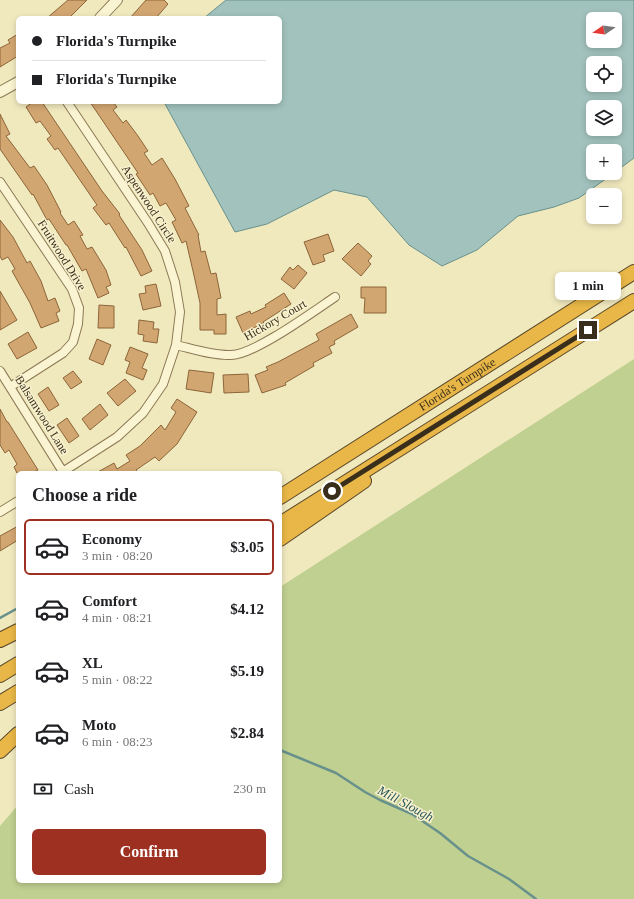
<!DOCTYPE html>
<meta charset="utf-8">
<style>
body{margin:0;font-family:"Times New Roman",serif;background:#f2f2f2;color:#202124;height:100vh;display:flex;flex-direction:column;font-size:15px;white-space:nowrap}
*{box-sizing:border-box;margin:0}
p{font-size:13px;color:#757577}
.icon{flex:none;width:22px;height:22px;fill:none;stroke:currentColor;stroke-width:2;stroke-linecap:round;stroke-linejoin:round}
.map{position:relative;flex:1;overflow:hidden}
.side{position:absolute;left:16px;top:471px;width:266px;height:412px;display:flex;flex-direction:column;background:#fff;border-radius:6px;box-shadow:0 2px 6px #0003}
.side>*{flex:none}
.banner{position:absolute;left:16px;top:16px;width:266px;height:88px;border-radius:6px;box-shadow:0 2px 6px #0003;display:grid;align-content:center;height:88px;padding:0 16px;background:#fff}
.needle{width:26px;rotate:257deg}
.buttons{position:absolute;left:586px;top:12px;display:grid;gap:8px}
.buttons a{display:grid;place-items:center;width:36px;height:36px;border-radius:6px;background:#fff;box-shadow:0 2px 6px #0003;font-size:20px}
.end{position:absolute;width:18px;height:18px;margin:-9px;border:5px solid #392d1b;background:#fff;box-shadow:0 0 0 2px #fff}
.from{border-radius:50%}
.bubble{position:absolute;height:28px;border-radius:6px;background:#fff;box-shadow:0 2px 6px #0003;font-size:13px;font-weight:600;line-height:28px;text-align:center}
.banner b{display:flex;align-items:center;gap:14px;height:38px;font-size:15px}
.banner b+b{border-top:1px solid #e0e0e0}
.banner i{width:10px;height:10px;background:#202124}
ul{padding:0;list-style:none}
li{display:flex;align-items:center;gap:12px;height:56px;margin:0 8px 6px;padding:0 8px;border:2px solid transparent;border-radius:6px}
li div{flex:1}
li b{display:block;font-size:15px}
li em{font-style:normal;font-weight:600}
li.selected{border-color:#9e3021}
li>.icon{width:36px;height:36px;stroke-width:1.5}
h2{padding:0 16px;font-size:18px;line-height:48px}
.pay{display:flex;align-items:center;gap:10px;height:44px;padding:0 16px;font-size:15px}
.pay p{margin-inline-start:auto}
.cta{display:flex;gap:8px;margin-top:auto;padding:8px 16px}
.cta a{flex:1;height:46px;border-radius:6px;background:#9e3021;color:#fff;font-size:16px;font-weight:600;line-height:46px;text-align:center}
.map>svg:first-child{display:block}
.green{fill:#c0d091}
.water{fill:#a2c2bd;stroke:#68918c;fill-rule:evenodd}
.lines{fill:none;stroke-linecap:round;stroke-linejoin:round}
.stream{stroke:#68918c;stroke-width:2.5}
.building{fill:#d2a671;stroke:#8c6539}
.minor-casing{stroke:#8b7955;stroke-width:10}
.tertiary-casing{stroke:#8b7955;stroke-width:12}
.motorway-casing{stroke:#58462a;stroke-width:16}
.minor{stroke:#fbf4d2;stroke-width:8}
.tertiary{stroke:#fbf4d2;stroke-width:10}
.motorway{stroke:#e8b747;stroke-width:14}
.route{stroke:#392d1b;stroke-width:5}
.labels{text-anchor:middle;stroke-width:3;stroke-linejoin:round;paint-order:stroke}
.street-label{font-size:12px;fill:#392d1b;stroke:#f8f1ce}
.water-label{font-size:13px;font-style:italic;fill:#29575a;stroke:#f8f1ce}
</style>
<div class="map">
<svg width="634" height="899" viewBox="0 0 634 899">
<rect width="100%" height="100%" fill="#f1e9be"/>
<path class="green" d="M634,359v540h-634v-73l18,-21v76h262v-294z"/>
<path class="water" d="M226,0h408v158l-19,14v-21h-22v22h21l-35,25 -25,9 -36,9 -41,34 -35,16 -33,-21 -42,-48 -33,-7 -67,34 -32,8 -71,-130h116v-84h-76zM593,19h22v22h-22zM593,63h22v22h-22zM593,107h22v22h-22z"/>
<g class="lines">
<path class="stream" d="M0,618l18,-10
M280,750l56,23 29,19 15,8 32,14 28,19 28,23 41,23 27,20"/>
</g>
<path class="building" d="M68,0h19l-18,18h-22z
M146,0h18l4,4 -12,14h-26z
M18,34v22l-18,11v-19l10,-5 -2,-3z
M33,102h9l60,89 18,23 -1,1 23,35 10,21 -11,5 -15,-29 -1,1 -16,-25 -3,2 -13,-17 4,-3 -39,-57 -3,2 -8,-11 4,-3 -11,-15 -4,2 -10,-16z
M90,102h23l4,5 -4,3 10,13 3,-3 12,16 10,15 -4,2 8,12 10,-7 13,21 14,27 -4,2 14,27h-1l3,17 4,-1 6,23 5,-1 5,25 -4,1v16l9,-1v20h-12v-4h-14v-27l-7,-32 -7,-30 -4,2 -10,-21 4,-2 -10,-17 -6,3 -7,-13 -3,2 -14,-21 2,-1z
M0,114l10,20 -4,2 24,32 4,-2 13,19 14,27 -1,1 8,12 6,-4 9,14 -3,1 7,13 5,-2 14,23 5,15 -5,2 3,6 -11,5 -12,-29 -4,2 -15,-26h-1l-17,-26 -2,1 -14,-26 -1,1 -32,-46z
M0,220l13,17 14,26 3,-2 11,20 7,20 7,-3 5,13 -4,2 3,8 -18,7 -11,-25 -18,-32 3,-2 -7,-12 -6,3 -2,-4z
M328,234l6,17 -11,4 2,6 -12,4 -9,-23z
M358,243l14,13 -4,5 3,3 -10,12 -19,-17z
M298,265l9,8 -13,16 -13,-10 9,-12 3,3z
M156,284l5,22 -18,4 -4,-16 7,-1 -1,-7z
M361,287h25v26h-22l1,-15h-4z
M0,291l17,29 -17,10z
M284,293l7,11 -28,18 1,1 -21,10 -7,-16 14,-6 1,3 15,-7 -1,-2z
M99,305l15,1v22h-16z
M351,314l7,13 -24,14 1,3 -6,3 3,6 -19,10 1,3 -29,17 1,2 -24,8 -7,-18 13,-5 -2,-3 12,-5 41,-22 -3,-6z
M139,320l15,2 -1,7h6l-2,14 -14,-2 1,-6 -6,-1z
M28,332l9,16 -20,11 -9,-15z
M97,339l14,6 -8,20 -14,-6z
M130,347l18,7 -6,14 5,2 -4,10 -17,-7 4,-11 -5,-2z
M189,370l25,3 -3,20 -25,-4z
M73,371l9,11 -11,7 -8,-11z
M248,374l1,18 -25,1 -1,-18z
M125,379l11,12 -18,15 -11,-13z
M48,387l11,18 -10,6 -11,-17z
M177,399l20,13 -20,32 -18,17 -4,-4 -19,13 2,3h-42l18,-10 3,6 13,-8 -4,-6 14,-9 21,-21 4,5 11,-18 -5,-4z
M100,404l8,11 -18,15 -8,-11z
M0,409l7,13h1l30,48 -6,3h-15l-3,-6 3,-3 -8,-14 -4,3 -5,-8z
M67,418l12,18 -10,7 -12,-18z
M18,526v14l-18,11v-15z"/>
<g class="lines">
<defs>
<path id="minor" d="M0,182l72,107 7,19 -1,16 -5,18 -10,11 -53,34
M176,345c17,4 38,11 55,10 23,0 83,-44 104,-58
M0,371l63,101
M61,473l56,-36 26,-24 20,-29 13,-39 4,-33 -5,-30 -10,-31 -17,-28 -81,-121
M0,512l18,-11"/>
<path id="tertiary" d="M100,18l17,-18
M0,92l18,-10"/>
<g id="motorway">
<path id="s1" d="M280,497l354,-225"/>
<path d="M280,524l354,-223"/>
<path d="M280,539l84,-58"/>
<path d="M0,640l18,-9"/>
<path d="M0,675l18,-11"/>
<path d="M0,703l18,-11"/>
<path d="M0,751l18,-17"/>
</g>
</defs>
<use href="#minor" class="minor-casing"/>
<use href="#tertiary" class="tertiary-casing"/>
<use href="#motorway" class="motorway-casing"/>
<use href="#minor" class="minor"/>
<use href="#tertiary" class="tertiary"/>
<use href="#motorway" class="motorway"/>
</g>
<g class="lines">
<path class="route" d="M332,491l256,-161"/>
</g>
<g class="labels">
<g class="street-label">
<text transform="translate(149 204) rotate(57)" y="4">Aspenwood Circle</text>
<text transform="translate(62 255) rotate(58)" y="4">Fruitwood Drive</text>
<text transform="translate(275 320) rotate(-30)" y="4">Hickory Court</text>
<text dy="4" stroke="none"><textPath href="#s1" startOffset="210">Florida's Turnpike</textPath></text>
<text transform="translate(42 415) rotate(58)" y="4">Balsamwood Lane</text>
</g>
<g class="water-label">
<text transform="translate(406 803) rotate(28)" y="5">Mill Slough</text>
</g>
</g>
</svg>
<div class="buttons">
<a><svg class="needle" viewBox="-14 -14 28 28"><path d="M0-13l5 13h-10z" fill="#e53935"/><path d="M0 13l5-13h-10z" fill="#757577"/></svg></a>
<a><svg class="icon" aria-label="locate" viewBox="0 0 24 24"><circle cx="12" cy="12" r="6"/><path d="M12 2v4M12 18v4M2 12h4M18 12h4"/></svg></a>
<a><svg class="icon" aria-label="layers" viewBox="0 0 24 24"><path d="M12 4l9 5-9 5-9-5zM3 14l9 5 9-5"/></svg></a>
<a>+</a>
<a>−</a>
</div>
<i class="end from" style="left:332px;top:491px"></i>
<i class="end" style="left:588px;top:330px"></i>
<div class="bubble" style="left:555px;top:272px;width:66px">1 min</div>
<div class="banner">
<b><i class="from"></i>Florida's Turnpike</b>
<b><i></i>Florida's Turnpike</b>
</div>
<section class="side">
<h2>Choose a ride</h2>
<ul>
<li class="selected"><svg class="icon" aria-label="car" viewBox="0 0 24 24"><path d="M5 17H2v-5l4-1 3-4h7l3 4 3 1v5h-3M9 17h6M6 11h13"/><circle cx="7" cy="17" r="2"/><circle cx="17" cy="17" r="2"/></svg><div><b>Economy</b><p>3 min · 08:20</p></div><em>$3.05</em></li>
<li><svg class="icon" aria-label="car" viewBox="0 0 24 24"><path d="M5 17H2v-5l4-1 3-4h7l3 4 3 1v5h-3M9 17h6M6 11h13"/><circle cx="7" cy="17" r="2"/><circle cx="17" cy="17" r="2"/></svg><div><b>Comfort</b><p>4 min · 08:21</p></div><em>$4.12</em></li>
<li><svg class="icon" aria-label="car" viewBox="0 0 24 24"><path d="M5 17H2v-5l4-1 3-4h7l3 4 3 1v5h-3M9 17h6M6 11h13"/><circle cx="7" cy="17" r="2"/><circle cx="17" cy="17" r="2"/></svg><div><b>XL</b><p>5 min · 08:22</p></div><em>$5.19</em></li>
<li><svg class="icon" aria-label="car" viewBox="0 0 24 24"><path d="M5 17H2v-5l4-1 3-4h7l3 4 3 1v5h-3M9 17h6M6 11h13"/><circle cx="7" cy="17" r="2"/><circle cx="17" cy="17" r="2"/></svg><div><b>Moto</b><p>6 min · 08:23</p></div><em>$2.84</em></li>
</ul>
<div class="pay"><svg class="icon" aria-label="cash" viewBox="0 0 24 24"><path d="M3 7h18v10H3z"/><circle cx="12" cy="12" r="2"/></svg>Cash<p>230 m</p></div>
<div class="cta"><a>Confirm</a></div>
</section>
</div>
